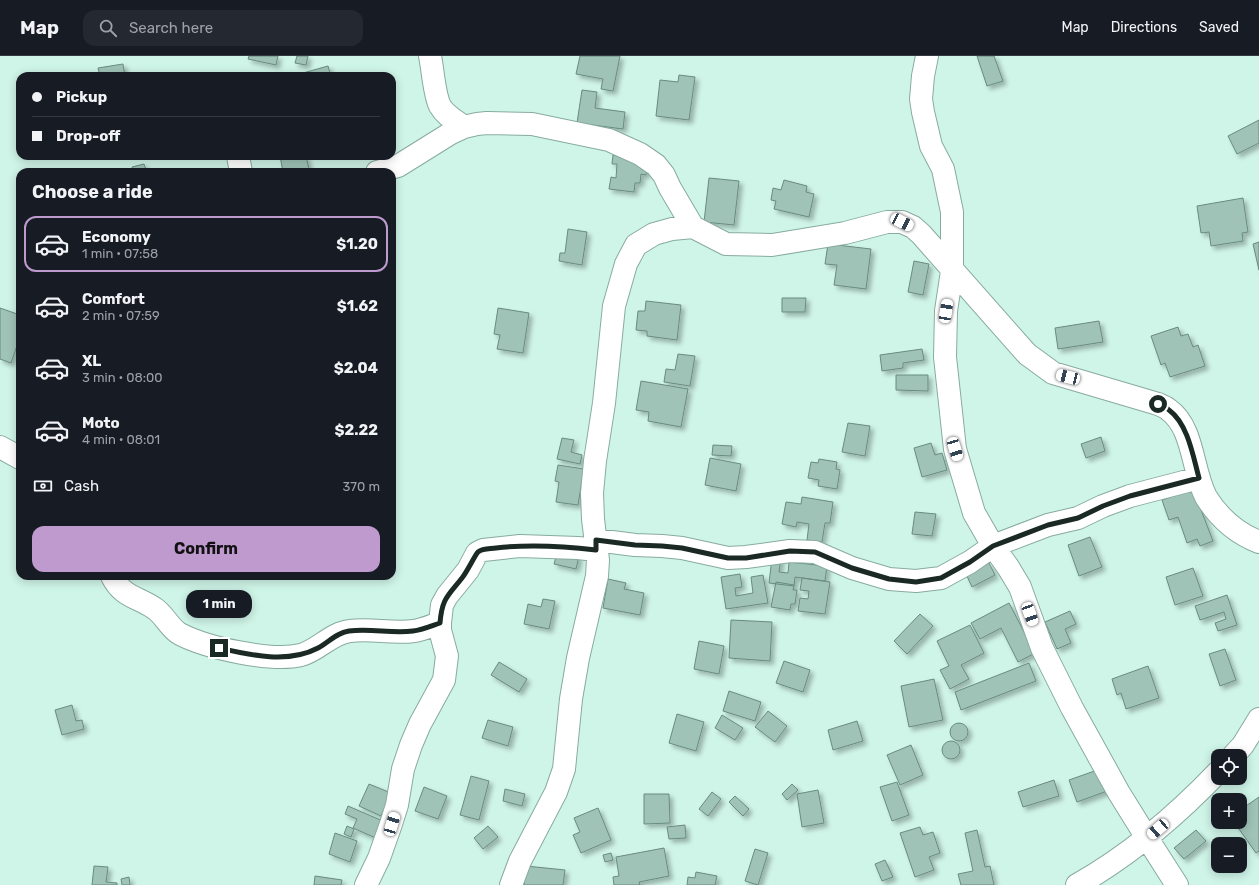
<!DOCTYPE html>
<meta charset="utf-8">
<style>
body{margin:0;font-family:Rubik,sans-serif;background:#242831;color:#f1f3f6;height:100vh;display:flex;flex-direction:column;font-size:15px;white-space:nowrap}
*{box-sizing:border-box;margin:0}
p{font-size:13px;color:#9ea1a6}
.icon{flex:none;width:22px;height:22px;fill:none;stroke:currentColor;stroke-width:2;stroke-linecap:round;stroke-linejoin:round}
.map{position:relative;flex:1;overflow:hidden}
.details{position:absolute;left:16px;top:112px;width:380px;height:412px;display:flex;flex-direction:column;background:#171b24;border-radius:12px;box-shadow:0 2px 10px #0003}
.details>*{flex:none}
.hud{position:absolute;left:16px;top:16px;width:380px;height:88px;border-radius:12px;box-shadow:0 2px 10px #0003;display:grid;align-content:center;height:88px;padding:0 16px;background:#171b24}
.fabs{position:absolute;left:1211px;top:693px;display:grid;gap:8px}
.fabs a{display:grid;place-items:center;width:36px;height:36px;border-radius:8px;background:#171b24;box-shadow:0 2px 10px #0003;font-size:20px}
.end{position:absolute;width:18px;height:18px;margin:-9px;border:5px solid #1b2924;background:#fff;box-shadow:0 0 0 2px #fff}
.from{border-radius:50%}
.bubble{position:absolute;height:28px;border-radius:12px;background:#171b24;box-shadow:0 2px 10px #0003;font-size:13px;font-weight:700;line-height:28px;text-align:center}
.car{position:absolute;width:12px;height:24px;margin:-12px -6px;border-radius:5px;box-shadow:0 0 3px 1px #0007;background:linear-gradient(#fff 24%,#345 0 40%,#fff 0 76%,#345 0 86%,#fff 0)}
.hud b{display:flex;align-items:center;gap:14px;height:38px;font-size:15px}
.hud b+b{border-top:1px solid #363941}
.hud i{width:10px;height:10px;background:#f1f3f6}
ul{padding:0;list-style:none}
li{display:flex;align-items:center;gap:12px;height:56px;margin:0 8px 6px;padding:0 8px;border:2px solid transparent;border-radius:12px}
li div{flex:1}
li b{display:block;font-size:15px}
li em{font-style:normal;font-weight:700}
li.on{border-color:#be9ace}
li>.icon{width:36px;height:36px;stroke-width:1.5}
h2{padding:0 16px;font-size:18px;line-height:48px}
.pay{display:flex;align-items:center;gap:10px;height:44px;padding:0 16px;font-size:15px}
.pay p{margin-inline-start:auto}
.cta{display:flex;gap:8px;margin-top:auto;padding:8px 16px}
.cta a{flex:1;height:46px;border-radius:12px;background:#be9ace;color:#111;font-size:16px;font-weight:700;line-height:46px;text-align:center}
header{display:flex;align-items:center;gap:24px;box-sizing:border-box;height:56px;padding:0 20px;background:#171b24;border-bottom:1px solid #363941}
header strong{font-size:19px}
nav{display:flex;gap:22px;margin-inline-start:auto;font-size:14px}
.search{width:280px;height:36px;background:#242831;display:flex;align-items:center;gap:10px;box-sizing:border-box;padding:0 14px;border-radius:12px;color:#9ea1a6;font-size:15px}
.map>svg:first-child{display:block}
.building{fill:#9fc3b7;stroke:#698b80;filter:url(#shadow)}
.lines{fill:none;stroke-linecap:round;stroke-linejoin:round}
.minor-casing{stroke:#88aba0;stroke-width:24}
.minor{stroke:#fff;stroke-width:22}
.route{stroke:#1b2924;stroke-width:5}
</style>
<header>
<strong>Map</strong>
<div class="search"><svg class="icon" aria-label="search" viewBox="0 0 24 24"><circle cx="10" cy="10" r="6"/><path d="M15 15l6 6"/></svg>Search here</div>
<nav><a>Map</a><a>Directions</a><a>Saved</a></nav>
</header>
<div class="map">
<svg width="1259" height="829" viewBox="0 0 1259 829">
<defs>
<filter id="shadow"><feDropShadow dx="3.5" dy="3.5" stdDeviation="2" flood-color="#0004"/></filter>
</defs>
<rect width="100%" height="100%" fill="#cff4e8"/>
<path class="building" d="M249,0h29l-2,9 -28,-6z
M297,0h11l-2,9 -11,-2z
M580,0h40l-7,35 -12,-2 2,-10 -27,-5z
M977,0h17l9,25 -16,5z
M123,8l2,12h-25l-2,-8z
M328,10l3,10h-27l-1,-3z
M679,19l16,2 -6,43 -33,-4 4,-36 18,2z
M582,34l15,2 -2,16 30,4 -2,17 -46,-6z
M1259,64v23l-22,11 -9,-18z
M613,99l26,3 9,5 -2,12 -5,-1 -1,9h-5l-1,9 -25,-3 2,-12 5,1 1,-14h-5z
M280,100h15v2l11,-2 3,13 -18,3h-8z
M144,108l3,8h-14l-1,-5z
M709,122l30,3 -5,44 -30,-3z
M784,124l23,6 -1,6 8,2 -5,23 -35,-8 2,-8 -5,-1 2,-12 8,2z
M1243,142l5,34 -6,1 1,8 -32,5 -2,-14 -8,1 -4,-27z
M568,173l19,3 -5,33 -23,-4 1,-8h5z
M1259,186v28l-6,-26z
M828,188l43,5 -5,40 -32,-4 3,-20 -12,-1z
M914,205l15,3 -6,31 -15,-3z
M782,242h24l-1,14h-23z
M646,245l35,4 -4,35 -30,-4v-5l-11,-1 2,-19h7z
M0,252l20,7v28h-2l-7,20 -11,-4z
M498,252l31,5 -6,40 -26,-4 3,-14 -6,-1z
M1099,265l4,21 -45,7 -3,-21z
M1178,271l3,9 7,-2 5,13 5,-2 7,21 -35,11 -5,-14 -4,2 -10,-29z
M922,293l2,11 -21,3v5l-21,3 -2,-16z
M678,298l17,2 -5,30 -26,-4 2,-13 9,1z
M896,319h32v16l-32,-1z
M641,325l47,8 -7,38 -33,-6 1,-9 -13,-2z
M848,367l22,3 -5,30 -23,-4z
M1101,381l4,14 -19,7 -5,-14z
M562,382l12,2 -3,12 11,3 -2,9 -23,-5z
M931,387l4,12 7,-2 5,17 -25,7 -8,-29z
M713,389l19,1 -1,10 -19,-1z
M710,402l31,6 -5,27 -31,-6z
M819,403l18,3 -1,7 4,1 -3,19 -19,-3 1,-6 -11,-2 3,-16 7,1z
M558,409l26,4 -6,36 -22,-3 3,-20 -4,-1z
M1193,433l20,52 -13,5 -3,-7 -10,4 -9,-26 -9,3 -7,-20z
M802,441l31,5 -3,21h-5l-3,19 -15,-2 2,-16 -12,-2 -1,5 -14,-3 4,-22 15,2z
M915,456l21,2 -4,22 -20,-2z
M1090,481l12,30 -23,9 -11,-31z
M558,494l21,6 -3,13 -22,-5z
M772,502l9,1 -2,13 9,1 1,-11 38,4 -2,15 -30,-4 -1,9 -25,-3z
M989,507l6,12 -23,12 -6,-13z
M1193,512l10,28 -28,9 -9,-28z
M740,518l2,13 -7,1 1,8 17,-3 -2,-16 12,-2 5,28 -42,6 -5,-32z
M802,522l28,4 -5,32 -27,-3 2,-13 8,1 1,-8 -9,-1z
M608,523l18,4 -2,6 20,4 -4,22 -37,-7z
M776,526l18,3 -1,5h4l-2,14h-4l-1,6 -19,-3z
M1227,539l10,30 -19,6 -3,-8 11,-4 -2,-7 -24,8 -5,-14z
M543,543l12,2 -6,28 -25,-5 4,-20 13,3z
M1009,547l26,50 -17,9 -17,-34 -21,11 -9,-16z
M1070,555l6,13 -11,5 6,14 -14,6 -12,-27z
M920,558l13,12 -26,28 -13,-13z
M731,564l41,2 -2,39 -41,-3z
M970,569l14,28 -23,12 8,14 -19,10 -10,-19 9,-4 -12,-25z
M699,585l25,5 -5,28 -25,-5z
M1225,593l11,31 -16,6 -11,-32z
M784,605l26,9 -7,22 -27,-9z
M499,606l28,17 -8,13 -28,-17z
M1029,607l7,18 -75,29 -6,-18z
M1148,610l11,32 -33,11 -5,-16 -4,2 -5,-16z
M934,623l9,41 -34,7 -8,-41z
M729,635l32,11 -6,19 -32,-10z
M72,649l4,16 6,-1 2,9 -22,6 -7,-25z
M768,655l19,15 -12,16 -20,-15z
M677,658l27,8 -8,29 -27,-8z
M722,659l21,13 -8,12 -20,-12z
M488,664l25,7 -5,19 -26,-8z
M857,665l6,20 -30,9 -5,-20z
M950 676a9 9 0 1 1 18 0a9 9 0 1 1-18 0Z
M942 694a9 9 0 1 1 18 0a9 9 0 1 1-18 0Z
M911,689l12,30 -23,10 -13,-30z
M1103,712l7,22 -33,12 -8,-22z
M471,720l18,5 -10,39 -19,-5z
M1054,724l5,16 -36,11 -5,-15z
M897,726l12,33 -17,6 -12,-34z
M369,728l22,9 -10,23 -22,-10z
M792,728l6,6 -11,10 -5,-6z
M424,731l23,9 -9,23 -23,-8z
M505,733l20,5 -3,12 -19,-5z
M818,734l6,33 -22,4 -5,-33z
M712,736l9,7 -13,17 -9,-7z
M644,738h25l1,29 -26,1z
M735,740l14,13 -6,7 -14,-14z
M1259,741v54l-3,2 -22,-31h6v-18l3,4z
M348,750l37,16 -7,17 -25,-11 4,-9 -12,-5z
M598,752l13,32 -30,13 -8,-18 7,-3 -6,-14z
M685,769l1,13 -17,1 -2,-12z
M347,770l7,3 -3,8 -7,-3z
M488,770l10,11 -15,12 -9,-11z
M920,771l3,8 10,-3 7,21 -11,4 5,13 -19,7 -15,-44z
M977,774l8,37 5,-1 4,19h-33l-3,-11 15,-3 -8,-38z
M1196,774l10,11 -22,18 -10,-11z
M335,777l22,8 -7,21 -21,-8z
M664,792l5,28 -30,6 1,3h-26l-1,-8 6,-1 -3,-19z
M755,793l13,4 -10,32 -13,-4z
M611,797l2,7 -8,2 -2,-7z
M885,804l8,17 -11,4 -7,-17z
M94,810l14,1 -2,15 11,1v2h-25z
M526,810l39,4 -2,15h-39z
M696,816l21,4 -2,9h-28l1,-8 7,1z
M315,820l27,4 -1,5h-27z
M129,821l1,8h-8l-1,-6z"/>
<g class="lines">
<defs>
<path id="minor" d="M430,0c3,14 4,38 10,50 5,9 16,15 24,21
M927,0l-4,20 -2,23 2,13 8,34 12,23 9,43v59l-6,40 -1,46 10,92 19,64 19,33 15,21 12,20 22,61 30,60 47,85 28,45 30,47
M238,100l3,16
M377,116l21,-6 53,-33 13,-6 13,-3 10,-1 45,1 77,16 31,14 16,11 8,10 6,13 23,39 33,17 46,1 73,-12 42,-11h15l11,5 8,7 106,120 26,19 105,31c4,2 8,3 11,6 25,18 23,61 37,87 13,21 30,36 53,45
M0,391l20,11
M596,484l39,5 27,1 20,2 46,10 18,-1 44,-6 25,1 37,16 37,11 27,2 25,-3 29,-16 23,-16 55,-21 30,-7 25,-12 27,-10 69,-18
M112,520c10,21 26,21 42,32 10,6 16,21 26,26 27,14 91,28 121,21 18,-5 30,-22 49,-24 21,-3 42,3 64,0 8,-1 17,-5 26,-8
M1233,700l10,-11 16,-26
M366,829l13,-27 12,-34 6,-19 6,-36 8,-24 9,-21 24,-44 3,-24 -7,-26v-7l2,-18 5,-9 21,-26 9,-17 6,-3 37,-4 58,2 18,2
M511,829l9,-24 36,-69 8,-23 7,-70 7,-41 19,-82 1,-16 -5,-41 -1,-26 3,-32 9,-58 10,-97 12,-42 10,-19 18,-11 18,-5 21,-2
M1077,829c53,-30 99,-69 141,-113"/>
</defs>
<use href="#minor" class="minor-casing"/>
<use href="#minor" class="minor"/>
</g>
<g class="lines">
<path class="route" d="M219,592c31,7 69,16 99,0 11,-6 18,-15 31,-17 22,-3 43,3 64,0 9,-1 18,-5 27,-8 2,-25 8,-27 22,-45 5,-6 13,-23 16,-26 5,-4 12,-3 18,-4 33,-4 67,-2 100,2v-10l39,5 27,1 20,2 46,10h18l44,-7 25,1 37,16 37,11 27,3 25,-4 29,-16 23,-16 55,-21 30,-7 25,-12 27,-10 69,-18c-6,-22 -11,-54 -30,-68 -3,-3 -7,-4 -11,-6"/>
</g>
</svg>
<div class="fabs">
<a><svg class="icon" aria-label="locate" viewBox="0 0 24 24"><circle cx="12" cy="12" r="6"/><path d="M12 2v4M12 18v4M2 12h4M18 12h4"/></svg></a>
<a>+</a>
<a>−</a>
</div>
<i class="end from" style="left:1158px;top:348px"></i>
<i class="end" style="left:219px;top:592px"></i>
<div class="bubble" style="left:186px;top:534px;width:66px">1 min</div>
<i class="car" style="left:902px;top:166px;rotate:117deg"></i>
<i class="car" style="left:946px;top:255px;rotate:9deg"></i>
<i class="car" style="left:1068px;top:321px;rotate:284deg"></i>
<i class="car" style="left:955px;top:393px;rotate:163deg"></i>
<i class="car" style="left:1030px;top:558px;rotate:160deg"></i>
<i class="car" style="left:392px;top:768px;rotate:17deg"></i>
<i class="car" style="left:1158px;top:773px;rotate:229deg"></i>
<div class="hud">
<b><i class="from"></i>Pickup</b>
<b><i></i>Drop-off</b>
</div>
<section class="details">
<h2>Choose a ride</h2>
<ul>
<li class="on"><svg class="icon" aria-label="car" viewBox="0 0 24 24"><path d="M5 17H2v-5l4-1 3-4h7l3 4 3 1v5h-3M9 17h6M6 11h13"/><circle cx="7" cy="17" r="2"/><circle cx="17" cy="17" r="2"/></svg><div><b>Economy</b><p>1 min · 07:58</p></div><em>$1.20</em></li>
<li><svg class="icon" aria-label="car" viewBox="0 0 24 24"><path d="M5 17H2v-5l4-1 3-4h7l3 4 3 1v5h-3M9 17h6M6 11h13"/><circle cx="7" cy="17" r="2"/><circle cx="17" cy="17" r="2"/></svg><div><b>Comfort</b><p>2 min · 07:59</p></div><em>$1.62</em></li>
<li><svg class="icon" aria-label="car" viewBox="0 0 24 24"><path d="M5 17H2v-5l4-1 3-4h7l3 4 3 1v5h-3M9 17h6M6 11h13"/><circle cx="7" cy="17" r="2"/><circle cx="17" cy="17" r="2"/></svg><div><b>XL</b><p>3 min · 08:00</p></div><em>$2.04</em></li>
<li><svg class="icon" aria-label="car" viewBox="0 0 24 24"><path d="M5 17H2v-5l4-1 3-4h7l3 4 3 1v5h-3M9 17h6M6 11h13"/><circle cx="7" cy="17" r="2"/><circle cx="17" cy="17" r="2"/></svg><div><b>Moto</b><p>4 min · 08:01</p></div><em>$2.22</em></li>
</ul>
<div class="pay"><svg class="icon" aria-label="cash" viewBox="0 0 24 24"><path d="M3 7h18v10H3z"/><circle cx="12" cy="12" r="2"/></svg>Cash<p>370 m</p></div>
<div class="cta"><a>Confirm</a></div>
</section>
</div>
